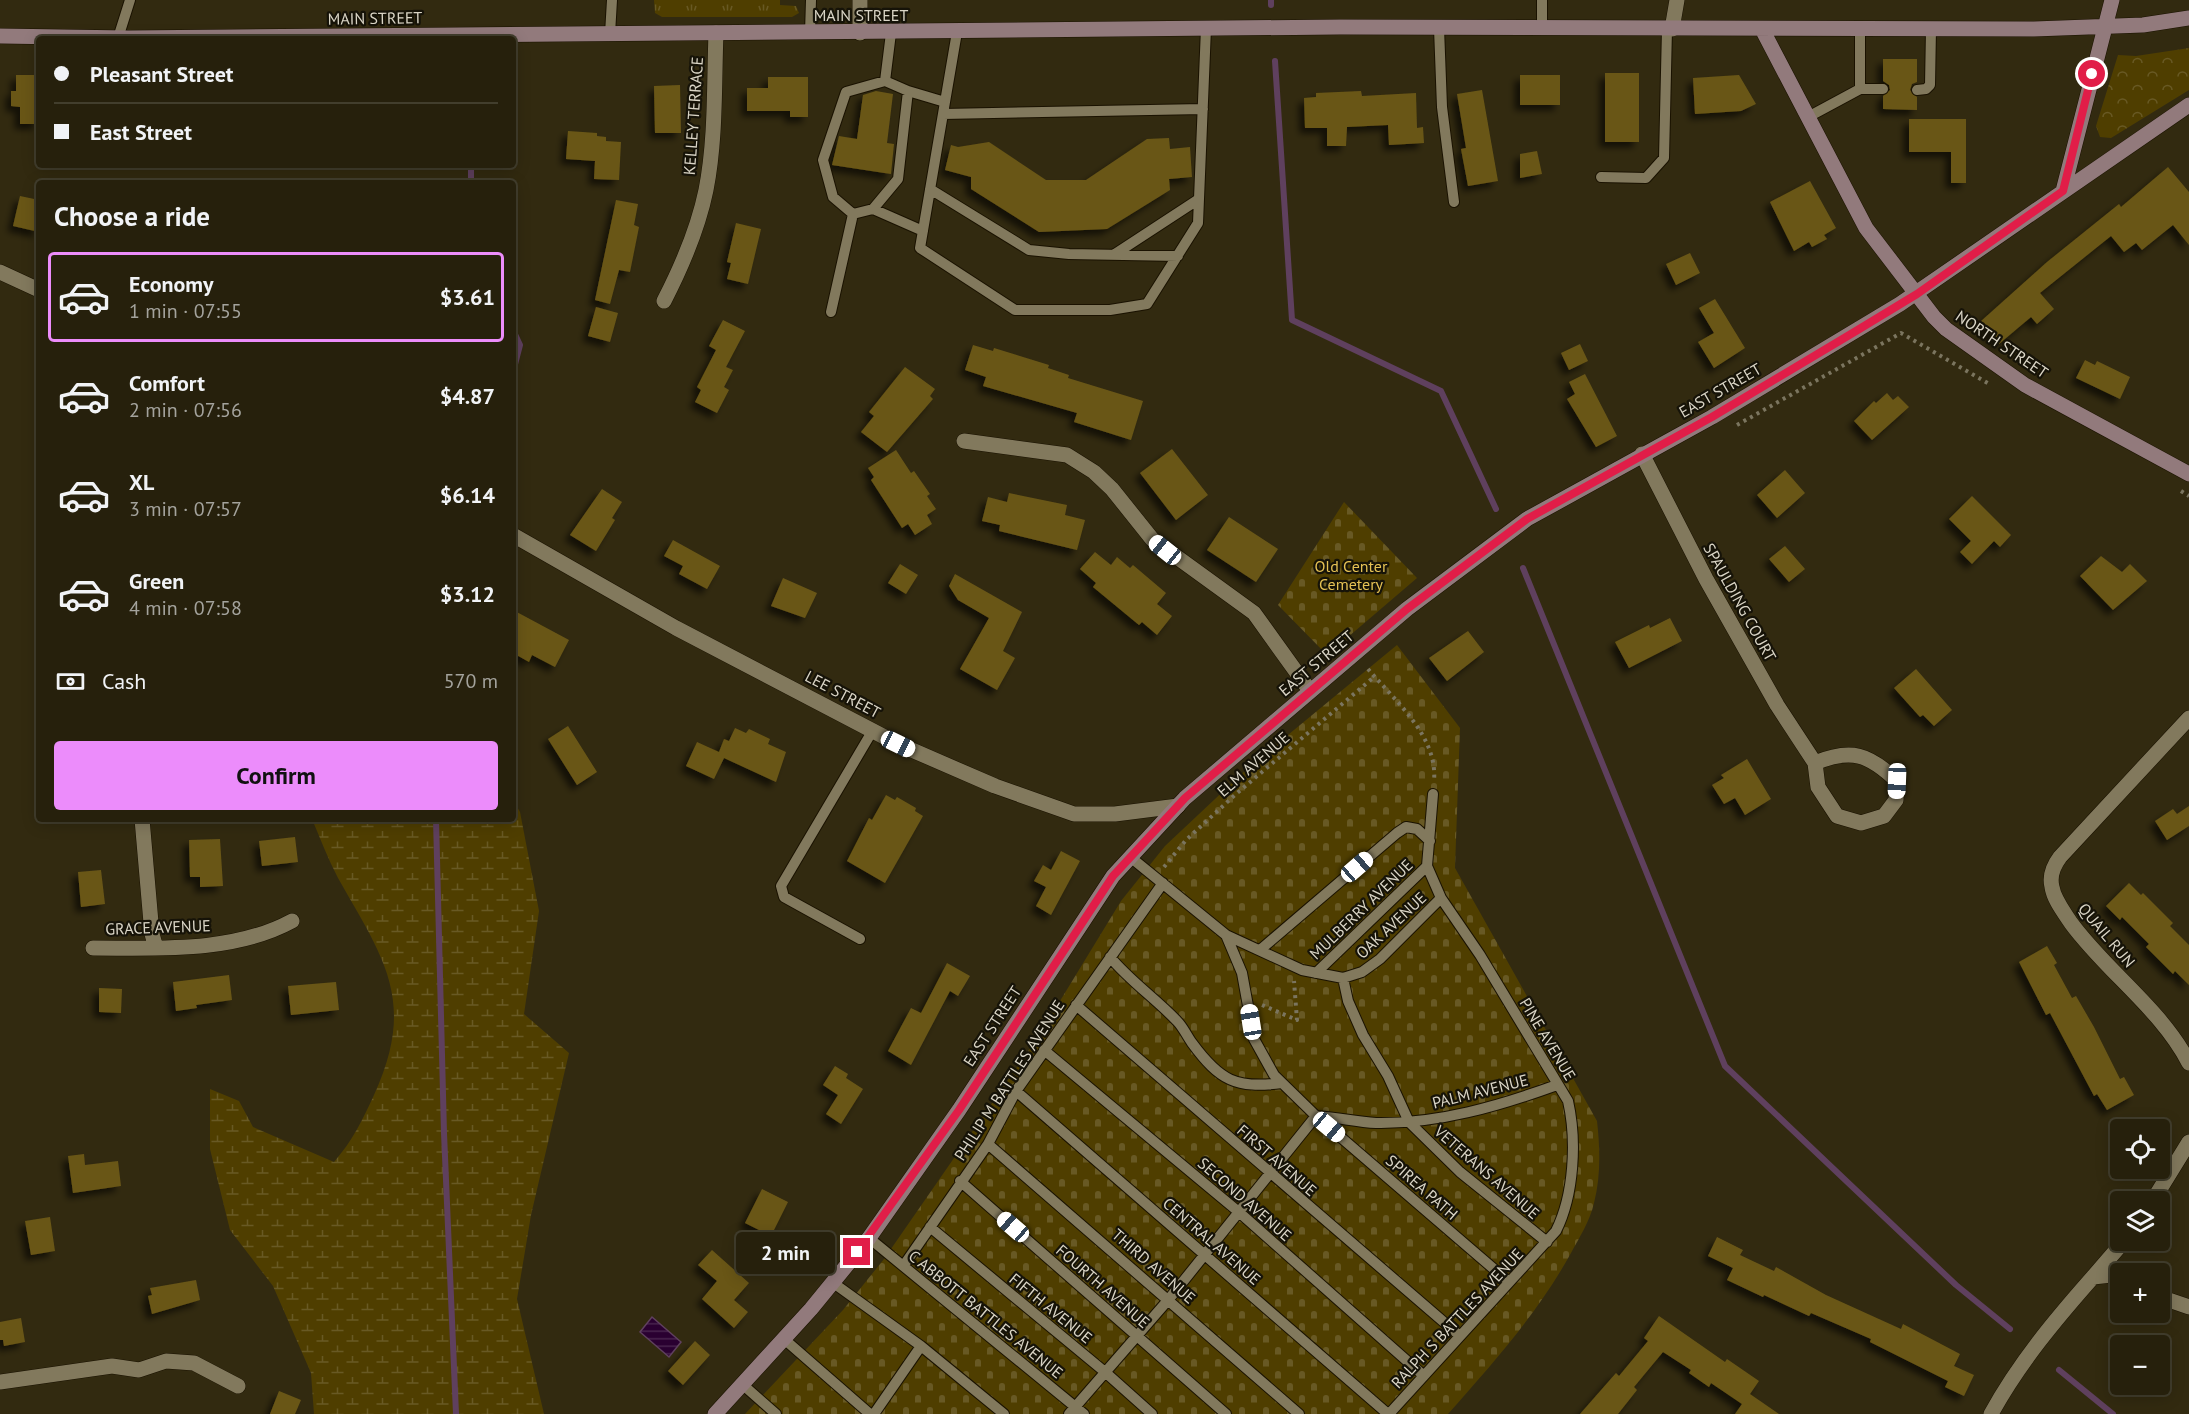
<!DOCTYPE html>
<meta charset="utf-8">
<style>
body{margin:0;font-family:"PT Sans",sans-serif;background:#322d1a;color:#f1f3f6;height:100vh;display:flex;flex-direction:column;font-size:22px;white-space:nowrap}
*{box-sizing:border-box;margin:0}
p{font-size:20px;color:#a4a39d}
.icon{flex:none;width:33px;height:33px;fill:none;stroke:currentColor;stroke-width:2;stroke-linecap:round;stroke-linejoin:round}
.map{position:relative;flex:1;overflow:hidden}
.details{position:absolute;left:36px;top:180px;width:480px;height:642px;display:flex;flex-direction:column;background:#26200c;border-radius:6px;box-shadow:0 3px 15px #0003,0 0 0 2px #423e2d}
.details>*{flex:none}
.top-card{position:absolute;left:36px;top:36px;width:480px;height:132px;border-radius:6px;box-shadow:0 3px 15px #0003,0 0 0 2px #423e2d;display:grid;align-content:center;height:132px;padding:0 18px;background:#26200c}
.tools{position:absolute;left:2110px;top:1119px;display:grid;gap:12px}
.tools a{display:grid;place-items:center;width:60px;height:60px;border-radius:6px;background:#26200c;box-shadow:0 3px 15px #0003,0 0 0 2px #423e2d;font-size:30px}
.end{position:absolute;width:27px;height:27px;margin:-14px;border:8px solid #e11d48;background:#fff;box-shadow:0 0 0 3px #fff}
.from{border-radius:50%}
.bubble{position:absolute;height:42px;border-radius:6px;background:#26200c;box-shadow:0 3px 15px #0003,0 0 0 2px #423e2d;font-size:20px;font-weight:700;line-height:42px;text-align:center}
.car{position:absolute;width:18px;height:36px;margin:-18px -9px;border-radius:8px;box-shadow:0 0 4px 2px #0007;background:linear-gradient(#fff 24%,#345 0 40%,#fff 0 76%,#345 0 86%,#fff 0)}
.top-card b{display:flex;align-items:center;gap:21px;height:57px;font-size:22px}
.top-card b+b{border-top:2px solid #423e2d}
.top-card i{width:15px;height:15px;background:#f1f3f6}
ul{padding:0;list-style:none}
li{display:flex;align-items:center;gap:18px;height:90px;margin:0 12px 9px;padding:0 6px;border:3px solid transparent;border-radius:6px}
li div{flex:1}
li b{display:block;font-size:22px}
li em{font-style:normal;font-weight:700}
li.on{border-color:#ec8cfb}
li>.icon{width:54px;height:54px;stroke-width:1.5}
h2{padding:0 18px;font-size:27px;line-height:72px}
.pay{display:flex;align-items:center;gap:15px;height:66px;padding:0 18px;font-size:22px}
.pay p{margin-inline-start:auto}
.button{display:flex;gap:12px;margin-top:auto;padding:12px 18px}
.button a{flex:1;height:69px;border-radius:6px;background:#ec8cfb;color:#111;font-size:24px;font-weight:700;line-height:69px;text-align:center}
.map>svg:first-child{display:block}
.grass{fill:url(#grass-tufts)}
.forest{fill:url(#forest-crowns)}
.wetland{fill:url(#wetland-marsh)}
.cemetery{fill:url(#cemetery-stones)}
.water{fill:url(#water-rules);stroke:#5f405e;stroke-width:1.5}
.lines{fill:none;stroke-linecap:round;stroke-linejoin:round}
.stream{stroke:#5f405e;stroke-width:6}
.building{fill:#695617;filter:url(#shadow)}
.lane-casing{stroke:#1a1200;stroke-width:12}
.street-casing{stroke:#1a1200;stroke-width:16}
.secondary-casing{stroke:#1a1200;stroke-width:16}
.path{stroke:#7b755f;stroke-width:4;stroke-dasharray:3 4.5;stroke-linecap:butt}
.lane{stroke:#82795d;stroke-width:10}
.street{stroke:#82795d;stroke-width:15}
.secondary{stroke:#927a7c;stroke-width:15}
.route{stroke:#e11d48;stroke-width:8}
.labels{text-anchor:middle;stroke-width:4.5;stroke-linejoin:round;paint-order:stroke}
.street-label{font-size:16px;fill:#dad5c6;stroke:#161308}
.park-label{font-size:16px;fill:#e5c154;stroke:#161308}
</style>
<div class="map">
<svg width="2189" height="1414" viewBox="0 0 2189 1414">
<defs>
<pattern id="grass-tufts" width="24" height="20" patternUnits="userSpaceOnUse" patternTransform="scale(1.5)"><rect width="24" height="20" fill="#4f3e00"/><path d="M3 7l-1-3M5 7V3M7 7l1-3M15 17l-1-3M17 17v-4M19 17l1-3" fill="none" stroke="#685924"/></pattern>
<pattern id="forest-crowns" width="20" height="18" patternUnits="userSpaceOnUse" patternTransform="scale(1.5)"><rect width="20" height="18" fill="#4f3e00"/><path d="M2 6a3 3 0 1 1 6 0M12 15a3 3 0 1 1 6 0" fill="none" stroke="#685924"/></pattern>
<pattern id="wetland-marsh" width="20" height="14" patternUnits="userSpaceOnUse" patternTransform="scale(1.5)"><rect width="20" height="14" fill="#4f3e00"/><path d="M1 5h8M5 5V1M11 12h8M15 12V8" fill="none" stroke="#685924"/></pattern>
<pattern id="cemetery-stones" width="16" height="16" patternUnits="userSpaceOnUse" patternTransform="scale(1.5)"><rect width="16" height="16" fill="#4f3e00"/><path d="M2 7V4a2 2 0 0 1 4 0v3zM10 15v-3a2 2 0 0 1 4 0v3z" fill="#685924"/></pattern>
<pattern id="water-rules" width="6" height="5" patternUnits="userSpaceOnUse" patternTransform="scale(1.5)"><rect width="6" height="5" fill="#2a0031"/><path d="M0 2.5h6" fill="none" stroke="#48244d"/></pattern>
<filter id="shadow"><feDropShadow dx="-5.5" dy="5.5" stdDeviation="3" flood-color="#0009"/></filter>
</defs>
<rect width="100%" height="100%" fill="#322a10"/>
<path class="grass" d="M654,0h126v5l16,1 3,7 -7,4h-130l-7,-4z"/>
<path class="forest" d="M2189,48v42l-78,48 -11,-1 -4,-11 22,-71 18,1z"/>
<path class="wetland" d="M513,800l7,12 19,99 -15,103 45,39 -38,162 -14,84 27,115h-230l-3,-41 -38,-87 -43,-56 -20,-81v-60l29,12 14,26 81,35c19,-22 28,-41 40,-67 43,-94 10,-136 -36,-217 -10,-19 -18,-40 -26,-59h201z"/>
<path class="cemetery" d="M1344,502l73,76 -90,77 -49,-50z
M1397,645l63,83 -5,140 142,253c3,27 4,55 -3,82 -4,18 -15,35 -23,50 -33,60 -78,110 -123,161h-703l98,-104 41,-51 154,-222 83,-136 44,-55 83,-78z"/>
<path class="water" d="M652,1317l29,25 -12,15 -29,-25z"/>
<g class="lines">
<path class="stream" d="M1271,0v5
M1275,61l17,259 149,71 55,118
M471,183v-18
M513,330l7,15 -7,27
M1523,568l202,498 231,219 54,44
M436,819l8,314 12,281
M2059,1370l54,44"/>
</g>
<path class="building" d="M1883,59h34v23l-5,2 -2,6 7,7v13l-34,-1v-13l7,-6 -1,-5 -6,-4z
M1605,73h34v69h-34z
M16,75h23v49h-19v-17l-9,-1v-15h5z
M1520,75h40v30h-40z
M1739,75l17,29 -15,7 -46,3 -2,-36z
M768,77h40v40h-18v-6h-43v-23h21z
M680,85l1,48h-26l-1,-47z
M1482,90l16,91 -30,5 -7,-37 5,-1 -9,-54z
M876,91l17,3 -6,49 7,1 -3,30 -59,-9 7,-29 18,3 6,-44z
M1361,91l1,5 54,-3 1,35 6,-1 1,16 -35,2 -1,-20 -41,2 -1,19h-19v-18h-22l-1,-30 12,-1v-4z
M1909,119h57v64h-15v-31h-42z
M568,131l29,2v3l9,1v4l15,1 -2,38 -25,-1 1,-18 -29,-2z
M1169,138l1,11 20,-2 2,30 -23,2 1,11 -63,39 -68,3 -68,-43v-12l-26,-7 6,-25 7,2 31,-5 57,38h40l61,-41z
M1537,151l5,23 -22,4v-24z
M2168,167l21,25v53l-16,-20 -31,25 -6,-7 -12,9 -13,-16 -71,57 14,16 -17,15 -6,-7 -32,27 -19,-22 67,-60 72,-58 2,3z
M1810,181l26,47 -12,7 3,4 -15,8 -3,-5 -15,9 -24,-49z
M20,196l19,4v32l-26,-6z
M616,200l22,4 -4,21 5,2 -9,45 -11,-2 -9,34 -15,-4z
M736,223l25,6 -13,55 -21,-5 4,-16 -4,-1z
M1690,253l10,20 -24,12 -10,-21z
M1715,299l30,49 -31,20 -16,-26 16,-9 -15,-25z
M596,307l22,6 -8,29 -22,-6z
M723,320l22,11 -19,36 7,3 -9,17 5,3 -12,23 -22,-11 6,-12 -4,-3 19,-37 -7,-4z
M1580,344l8,17 -19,9 -8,-17z
M973,345l20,6 1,-3 55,17 -1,3 21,7 -1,3 75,23 -12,39 -57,-18 3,-9 -94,-27 3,-9 -21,-7z
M2085,360l10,5 2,-4 33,16 -10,22 -44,-21z
M905,367l30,22 -5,7 3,3 -46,53 -26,-20 13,-16 -5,-4z
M1585,374l32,62 -21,11 -29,-48 8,-5 -6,-12z
M1887,393l6,7 5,-4 11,11 -37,33 -18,-19 20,-20 2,2z
M1172,449l36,46 -32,25 -36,-47z
M896,450l15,23 3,-2 16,23 -3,2 9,13 -9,6 5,9 -17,11 -7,-11 -6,4 -31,-48 3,-3 -6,-9z
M1785,470l20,23 -28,25 -20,-23z
M602,489l20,13 -10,16 3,2 -19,31 -26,-16z
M1009,493l58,12 -2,10 20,5 -8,30 -78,-19 1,-6 -18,-4 6,-24 19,5z
M1972,496l39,39 -11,12 -6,-6 -22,23 -12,-12 11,-11 -22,-22z
M1229,517l49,32 -22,33 -49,-32z
M673,540l47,26 -13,23 -28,-15 4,-8 -19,-10z
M1785,546l20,23 -16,13 -20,-23z
M1095,552l16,13 6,-8 13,11 3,-3 33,28 -9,11 15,12 -15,19 -15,-13 -3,3 -46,-38 3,-4 -16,-14z
M2101,556l21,16 8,-8 17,17 -34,29 -33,-34z
M900,564l18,11 -12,19 -18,-11z
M955,574l67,38 -19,39 12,7 -18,32 -37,-21 29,-51 -31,-18 -9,-14z
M783,578l34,15 -12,25 -34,-12z
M513,610l56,30 -14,27 -23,-12 -3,7 -16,-9z
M1670,618l12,23 -53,27 -14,-26 34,-17 1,3z
M1468,631l16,21 -37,29 -18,-23z
M1916,669l36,41 -18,16 -11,-11 -3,2 -26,-29z
M568,726l29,46 -20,13 -29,-46z
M735,728l11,5 3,-4 21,10 -2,5 18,8 -10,30 -52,-24 -10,21 -28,-13 11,-24 22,10 5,-13 5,2z
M1747,759l24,40 -26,16 -10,-17 -11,6 -12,-19 12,-7 -3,-3z
M886,795l9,5 2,-3 19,11 -1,3 8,5 -38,67 -38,-22 22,-43 3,2z
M2189,806v20l-22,14 -12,-19 18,-12 4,5z
M295,837l3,25 -36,4 -3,-25z
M220,839l3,47 -23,1v-10h-10l-1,-37z
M1061,851l19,10 -29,54 -15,-9 10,-19 -12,-6 9,-16 8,5z
M101,870l4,34 -24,3 -3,-35z
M2129,883l12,12 2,-2 30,30 -3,3 19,19v40l-14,-14 -2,3 -27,-27 3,-3 -27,-27 -2,3 -14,-14z
M2047,946l10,17 -3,2 18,33 4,-2 18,31 26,52 4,-2 10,18 -27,15 -10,-16 -3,2 -44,-83 -4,2 -27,-53z
M947,963l23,13 -12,20 -8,-5 -39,74 -23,-14 23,-43 10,5z
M229,975l3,25 -36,5 1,3 -21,3 -3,-29z
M336,982l3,28 -48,5 -3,-29z
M99,988l23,1 -1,24 -22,-1z
M835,1066l13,8 -2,4 17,11 -22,35 -15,-10 12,-19 -15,-10z
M84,1154l1,11 33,-4 3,25 -48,7 -5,-37z
M762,1189l26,13 -17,34 -26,-13z
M50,1217l5,34 -24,4 -6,-34z
M1717,1237l26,13 -3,5 34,16 2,-4 50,28 75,34 2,-5 57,30 -6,12 20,9 -10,21 -19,-9 3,-6 -78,-39 1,-3 -60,-26 -2,3 -45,-21 -1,2 -36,-17 6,-12 -25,-12z
M712,1250l37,33 -15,17 14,12 -14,16 -32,-29 15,-18 -19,-16z
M196,1280l4,20 -48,14 -4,-18 4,-1 -2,-7z
M1659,1316l66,46 2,-3 32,22 -9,13 29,20h-44l7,-10 -31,-21 -2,4 -20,-14 2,-3 -28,-18 -29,35 3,3 -19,24h-38l36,-41 3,3 29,-35 -4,-3z
M21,1318l4,24 -21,4 -1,-6h-3v-18z
M695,1341l15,14 -27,30 -15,-14z
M279,1391l22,9 -6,14h-25z"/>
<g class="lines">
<defs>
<path id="lane" d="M1439,28l3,79 12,95
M1542,28v-28
M957,32l-37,216 95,62h95l37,-6 51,-81 8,-195
M810,33l1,-33
M610,34l2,-34
M118,38l12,-38
M885,81l-39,11 -23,68 10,37 20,17 20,-5 25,-30 10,-88 -23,-10 6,-48
M1860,89v-59
M1917,90l9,-1 4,-4 1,-56
M908,91l37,11
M943,114l260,-5
M1808,117l52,-28h23
M1601,177l45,1 18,-20 3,-129
M930,189l99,61 40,4 109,2
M873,209l50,22
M1115,254l84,-55
M831,312l22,-98
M1129,856l97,79 16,38 12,66 20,36 42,41 193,166
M1427,866l6,-72
M1226,935l76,35 41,8 19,-6 18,-13 61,-61
M860,939l-76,-42 -3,-11 92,-156
M1260,950l137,-117 9,-6 11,2 13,12
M1110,957c20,24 45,41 67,64 6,6 10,15 15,22 28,38 44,46 90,40
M1316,973l111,-107
M1343,978l5,23 15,34 25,41 21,46 51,50 87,70
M1076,1005l384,331
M1044,1050l196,163 183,162
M1016,1091l372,323
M1316,1116c20,1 40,6 60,7 62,1 123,-17 181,-38
M988,1144l311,270
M960,1181l266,233
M930,1227l175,145 47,42
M869,1238l215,176
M904,1265l84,-121 28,-53 147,-208
M832,1282l89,64 83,68
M784,1339l86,75
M742,1384l34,30
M874,1414l47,-68
M1069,1414l100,-115 147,-183
M1389,1414l167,-183c18,-36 21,-90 12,-130l-88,-146 -39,-57 -14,-32"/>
<path id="street" d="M860,0v33
M1672,29l5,-29
M0,272l39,18
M664,301c18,-35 34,-72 42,-111 10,-51 8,-105 10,-157
M964,441l103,14 27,17 18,17 40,50 102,74 56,78
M1642,454l64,125 71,126 38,58 3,24 19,29 24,7 23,-7 12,-16 1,-19c-28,-27 -46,-33 -82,-18
M513,535l163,93 222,116 97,42 79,28h41l63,-8
M2189,718l-129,139c-6,8 -11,18 -8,30 2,13 12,25 19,36 36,49 90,86 118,140
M142,819l10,115 4,14
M93,948c65,0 140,5 199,-27
M2152,1202l37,-60
M2093,1277l32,-37
M2160,1297l29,10
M0,1382l112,-16 27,4 27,-9 28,2 44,23
M1991,1414c28,-51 64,-94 102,-137l28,-3"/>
<path id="secondary" d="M1762,29l104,199 68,89 12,12 79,56 164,89
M0,36l128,2 1212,-11 694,2 109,-4 46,-7
M2063,191l49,-191
M715,1414l96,-105 58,-71 90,-128 154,-234 72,-78 222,-189 120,-90 185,-102 188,-113 289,-199"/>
</defs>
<use href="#lane" class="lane-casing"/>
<use href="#street" class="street-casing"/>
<use href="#secondary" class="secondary-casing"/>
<path class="path" d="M1737,425l164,-92 90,52
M2181,491l8,5
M1368,669c27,32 70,67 66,112
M1164,867l22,-27 50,-46 138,-117
M1262,1005l35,15 -3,-39"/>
<use href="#lane" class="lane"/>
<use href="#street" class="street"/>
<use href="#secondary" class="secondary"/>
</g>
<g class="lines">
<path class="route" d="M857,1252l102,-142 154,-234 72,-78 222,-189 120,-90 185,-102 144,-86 61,-37 146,-103 29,-117"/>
</g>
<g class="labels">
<g class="street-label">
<text x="861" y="21">MAIN STREET</text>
<text transform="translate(375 18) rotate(-1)" y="6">MAIN STREET</text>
<text transform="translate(693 116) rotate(-86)" y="6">KELLEY TERRACE</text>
<text transform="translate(2002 344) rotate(34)" y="6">NORTH STREET</text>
<text transform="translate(1720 390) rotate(-30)" y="6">EAST STREET</text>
<text transform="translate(1740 602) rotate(61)" y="6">SPAULDING COURT</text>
<text transform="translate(1316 663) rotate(-40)" y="6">EAST STREET</text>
<text transform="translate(843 694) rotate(28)" y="6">LEE STREET</text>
<text transform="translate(1253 764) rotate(-41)" y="6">ELM AVENUE</text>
<text transform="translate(1361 909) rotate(-44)" y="6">MULBERRY AVENUE</text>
<text transform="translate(1391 925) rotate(-43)" y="6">OAK AVENUE</text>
<text transform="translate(158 927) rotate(-2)" y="6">GRACE AVENUE</text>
<text transform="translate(2107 935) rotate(50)" y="6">QUAIL RUN</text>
<text transform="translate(992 1026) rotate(-57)" y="6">EAST STREET</text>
<text transform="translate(1548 1039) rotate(59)" y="6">PINE AVENUE</text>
<text transform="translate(1009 1080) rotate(-57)" y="6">PHILIP M BATTLES AVENUE</text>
<text transform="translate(1480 1091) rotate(-14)" y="6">PALM AVENUE</text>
<text transform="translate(1277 1160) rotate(41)" y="6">FIRST AVENUE</text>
<text transform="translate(1487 1172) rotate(41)" y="6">VETERANS AVENUE</text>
<text transform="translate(1422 1187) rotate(41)" y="6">SPIREA PATH</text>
<text transform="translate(1245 1199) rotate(41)" y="6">SECOND AVENUE</text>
<text transform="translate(1212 1241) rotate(41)" y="6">CENTRAL AVENUE</text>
<text transform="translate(1154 1266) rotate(41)" y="6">THIRD AVENUE</text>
<text transform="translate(1103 1286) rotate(41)" y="6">FOURTH AVENUE</text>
<text transform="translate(1051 1308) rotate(39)" y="6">FIFTH AVENUE</text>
<text transform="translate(986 1314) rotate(39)" y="6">C ABBOTT BATTLES AVENUE</text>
<text transform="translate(1457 1318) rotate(-47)" y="6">RALPH S BATTLES AVENUE</text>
</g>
<g class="park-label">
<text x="1351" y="572">Old Center<tspan x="1351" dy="18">Cemetery</tspan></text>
</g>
</g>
</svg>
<div class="tools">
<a><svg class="icon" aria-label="locate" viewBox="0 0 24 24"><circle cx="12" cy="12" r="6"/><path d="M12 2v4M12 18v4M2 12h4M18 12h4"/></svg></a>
<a><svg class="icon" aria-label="layers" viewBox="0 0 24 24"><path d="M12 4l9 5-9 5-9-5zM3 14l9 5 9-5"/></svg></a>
<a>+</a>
<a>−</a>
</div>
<i class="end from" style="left:2092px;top:74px"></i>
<i class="end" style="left:857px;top:1252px"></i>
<div class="bubble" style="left:736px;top:1232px;width:99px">2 min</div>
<i class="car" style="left:1165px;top:550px;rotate:309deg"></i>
<i class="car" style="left:898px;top:744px;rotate:116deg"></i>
<i class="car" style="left:1897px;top:781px;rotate:182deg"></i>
<i class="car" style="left:1357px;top:867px;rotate:49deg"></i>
<i class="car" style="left:1251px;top:1022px;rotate:351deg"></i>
<i class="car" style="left:1329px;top:1127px;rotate:130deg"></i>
<i class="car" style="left:1013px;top:1227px;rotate:311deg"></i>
<div class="top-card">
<b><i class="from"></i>Pleasant Street</b>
<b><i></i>East Street</b>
</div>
<section class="details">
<h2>Choose a ride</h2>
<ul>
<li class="on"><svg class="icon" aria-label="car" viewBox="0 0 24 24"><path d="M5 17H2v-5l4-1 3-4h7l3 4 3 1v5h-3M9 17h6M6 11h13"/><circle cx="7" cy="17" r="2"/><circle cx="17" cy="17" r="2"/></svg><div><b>Economy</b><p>1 min · 07:55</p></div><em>$3.61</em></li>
<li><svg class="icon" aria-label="car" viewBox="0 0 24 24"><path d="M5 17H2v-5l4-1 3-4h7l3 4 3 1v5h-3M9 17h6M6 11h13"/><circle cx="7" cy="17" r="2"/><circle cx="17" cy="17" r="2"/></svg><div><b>Comfort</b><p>2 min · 07:56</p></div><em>$4.87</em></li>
<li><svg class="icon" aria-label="car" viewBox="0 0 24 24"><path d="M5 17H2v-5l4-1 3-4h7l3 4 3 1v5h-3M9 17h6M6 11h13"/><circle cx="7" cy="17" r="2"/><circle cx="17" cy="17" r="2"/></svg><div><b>XL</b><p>3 min · 07:57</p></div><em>$6.14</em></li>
<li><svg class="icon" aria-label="car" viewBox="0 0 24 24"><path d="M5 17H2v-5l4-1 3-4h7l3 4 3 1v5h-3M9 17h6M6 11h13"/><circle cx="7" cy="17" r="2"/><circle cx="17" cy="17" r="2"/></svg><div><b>Green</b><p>4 min · 07:58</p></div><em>$3.12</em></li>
</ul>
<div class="pay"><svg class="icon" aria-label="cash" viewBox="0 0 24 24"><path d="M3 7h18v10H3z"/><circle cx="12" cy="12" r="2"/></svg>Cash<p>570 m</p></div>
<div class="button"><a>Confirm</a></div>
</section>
</div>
